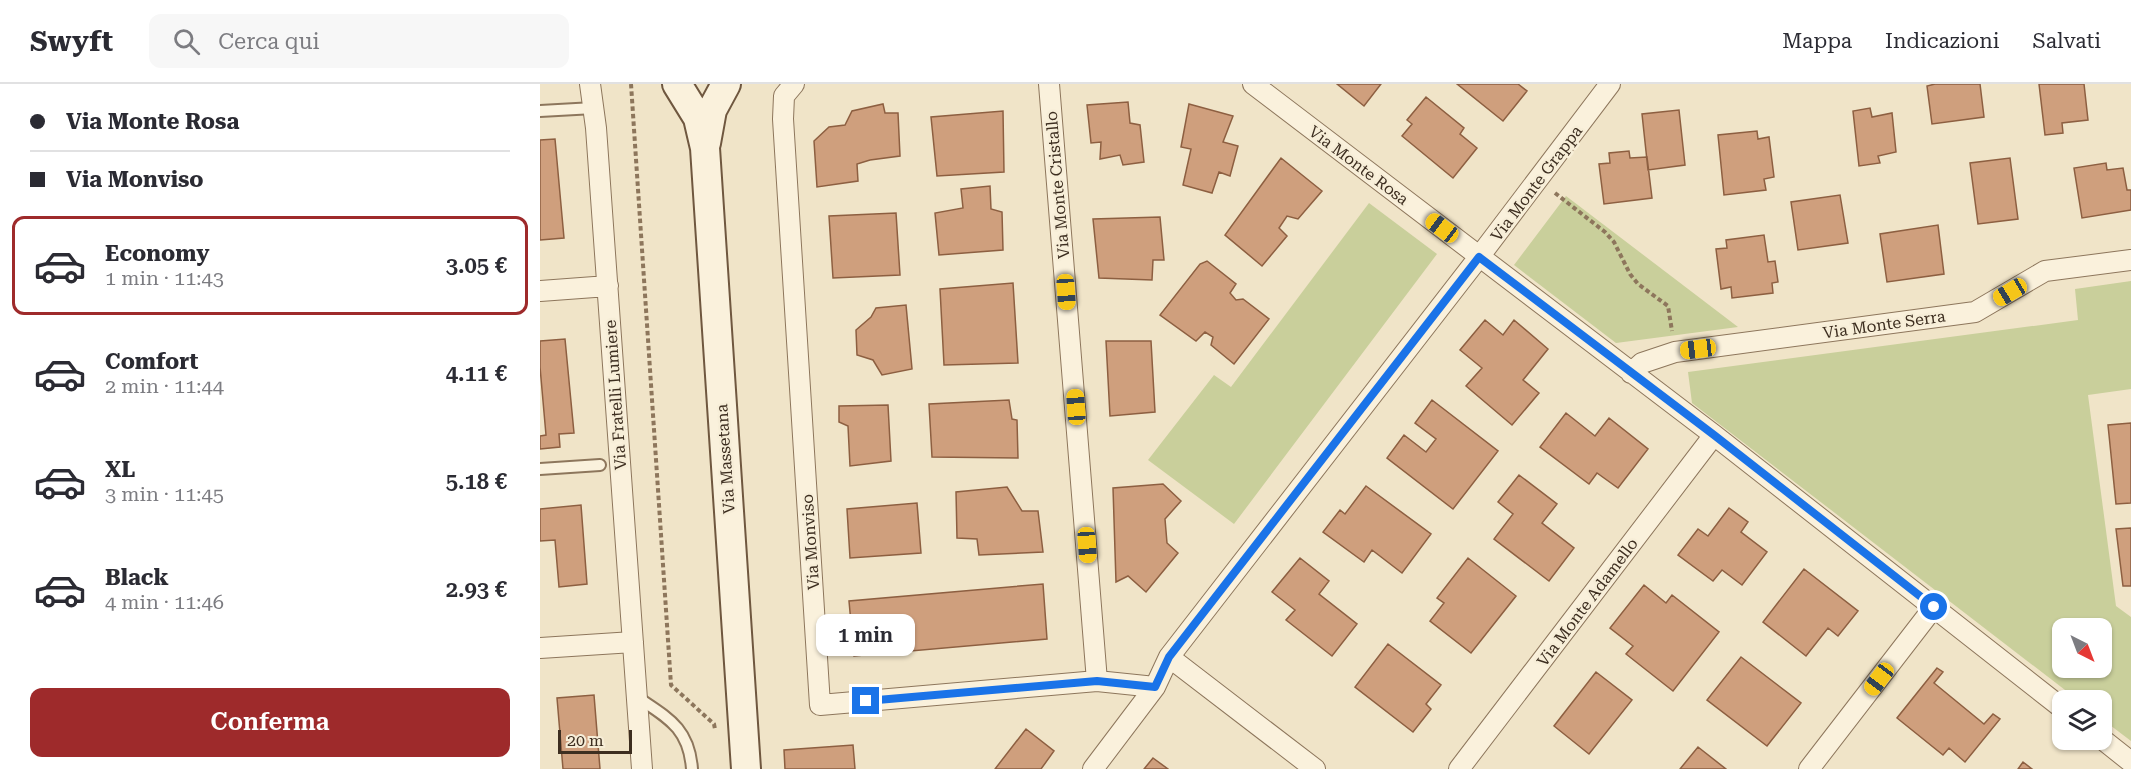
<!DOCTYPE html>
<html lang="it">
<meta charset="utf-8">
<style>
body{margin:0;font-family:"Roboto Serif",serif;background:#f7f7f7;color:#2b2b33;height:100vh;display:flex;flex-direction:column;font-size:22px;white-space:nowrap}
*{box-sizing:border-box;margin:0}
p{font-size:20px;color:#7c7c81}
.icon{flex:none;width:33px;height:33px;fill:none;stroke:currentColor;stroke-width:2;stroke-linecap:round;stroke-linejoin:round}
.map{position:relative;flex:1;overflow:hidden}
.panel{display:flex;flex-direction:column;background:#fff;width:540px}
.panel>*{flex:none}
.hud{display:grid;align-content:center;height:132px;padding:0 30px;background:#fff}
.needle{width:39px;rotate:138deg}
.fabs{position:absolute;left:1512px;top:534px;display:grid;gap:12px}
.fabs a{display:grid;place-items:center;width:60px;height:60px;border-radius:12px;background:#fff;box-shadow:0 2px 4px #0004;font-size:30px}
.scale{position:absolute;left:18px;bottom:15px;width:74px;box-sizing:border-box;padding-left:6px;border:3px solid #3d2e20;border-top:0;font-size:16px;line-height:21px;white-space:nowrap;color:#3d2e20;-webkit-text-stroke:4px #f7eed8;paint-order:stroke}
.end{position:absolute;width:27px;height:27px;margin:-14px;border:8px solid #1a73e8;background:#fff;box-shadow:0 0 0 3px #fff}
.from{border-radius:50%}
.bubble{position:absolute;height:42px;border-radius:12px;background:#fff;box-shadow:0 2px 4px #0004;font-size:20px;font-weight:600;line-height:42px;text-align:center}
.car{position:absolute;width:18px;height:36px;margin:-18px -9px;border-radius:8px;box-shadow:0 0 4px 2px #0007;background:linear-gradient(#f5c518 24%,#345 0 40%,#f5c518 0 76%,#345 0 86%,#f5c518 0)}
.hud b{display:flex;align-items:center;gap:21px;height:57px;font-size:22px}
.hud b+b{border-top:2px solid #e1e1e2}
.hud i{width:15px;height:15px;background:#2b2b33}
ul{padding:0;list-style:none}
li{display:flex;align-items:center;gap:18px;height:99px;margin:0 12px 9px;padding:0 18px;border:3px solid transparent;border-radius:12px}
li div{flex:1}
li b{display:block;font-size:22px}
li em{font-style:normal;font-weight:600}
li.current{border-color:#9e2a2b}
li>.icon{width:54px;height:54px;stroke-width:1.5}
.primary-button{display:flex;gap:12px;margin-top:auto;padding:12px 30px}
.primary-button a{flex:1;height:69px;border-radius:12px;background:#9e2a2b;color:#fff;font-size:24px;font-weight:600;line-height:69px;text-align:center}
header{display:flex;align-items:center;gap:36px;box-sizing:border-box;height:84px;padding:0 30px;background:#fff;border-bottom:2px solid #e1e1e2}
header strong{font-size:28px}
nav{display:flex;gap:33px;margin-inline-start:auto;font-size:21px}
.search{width:420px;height:54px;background:#f7f7f7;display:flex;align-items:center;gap:15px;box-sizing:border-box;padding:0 21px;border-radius:12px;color:#7c7c81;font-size:22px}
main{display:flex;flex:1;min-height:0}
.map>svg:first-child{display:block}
.green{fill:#c9cf9b;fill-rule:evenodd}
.building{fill:#cf9f7d;stroke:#8d5f41;stroke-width:1.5}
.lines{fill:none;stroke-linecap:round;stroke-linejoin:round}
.service-casing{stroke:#8d765c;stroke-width:14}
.minor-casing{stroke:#8d765c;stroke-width:22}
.secondary-casing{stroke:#6f573f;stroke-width:32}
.path{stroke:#8d765c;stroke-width:4;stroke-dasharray:4.5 3;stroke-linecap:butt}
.service{stroke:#faf1dc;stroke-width:10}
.minor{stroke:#faf1dc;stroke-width:20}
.secondary{stroke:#faf1dc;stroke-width:28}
.route{stroke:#1a73e8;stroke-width:8}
.labels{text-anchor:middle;stroke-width:5;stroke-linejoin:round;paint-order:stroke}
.street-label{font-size:16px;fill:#3d2e20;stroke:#f7eed8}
</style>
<header>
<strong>Swyft</strong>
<div class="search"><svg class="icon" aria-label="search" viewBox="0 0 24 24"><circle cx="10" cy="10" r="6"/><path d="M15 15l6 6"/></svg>Cerca qui</div>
<nav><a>Mappa</a><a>Indicazioni</a><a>Salvati</a></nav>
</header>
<main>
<section class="panel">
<div class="hud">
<b><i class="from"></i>Via Monte Rosa</b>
<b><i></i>Via Monviso</b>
</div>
<ul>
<li class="current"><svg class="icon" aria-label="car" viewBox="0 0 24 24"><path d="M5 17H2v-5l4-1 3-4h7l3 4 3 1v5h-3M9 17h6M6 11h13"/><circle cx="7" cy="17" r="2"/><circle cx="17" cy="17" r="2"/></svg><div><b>Economy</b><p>1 min · 11:43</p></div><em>3.05 €</em></li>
<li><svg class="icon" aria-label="car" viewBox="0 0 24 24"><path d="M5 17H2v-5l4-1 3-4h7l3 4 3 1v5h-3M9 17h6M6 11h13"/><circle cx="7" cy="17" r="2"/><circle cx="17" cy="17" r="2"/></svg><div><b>Comfort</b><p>2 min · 11:44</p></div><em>4.11 €</em></li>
<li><svg class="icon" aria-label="car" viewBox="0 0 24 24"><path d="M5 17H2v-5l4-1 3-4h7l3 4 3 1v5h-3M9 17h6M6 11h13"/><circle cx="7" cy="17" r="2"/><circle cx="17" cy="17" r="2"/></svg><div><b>XL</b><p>3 min · 11:45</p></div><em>5.18 €</em></li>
<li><svg class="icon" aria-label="car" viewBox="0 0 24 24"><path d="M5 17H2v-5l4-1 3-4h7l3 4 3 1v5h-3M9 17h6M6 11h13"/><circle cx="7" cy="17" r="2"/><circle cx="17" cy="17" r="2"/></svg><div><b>Black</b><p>4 min · 11:46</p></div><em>2.93 €</em></li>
</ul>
<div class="primary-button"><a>Conferma</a></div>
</section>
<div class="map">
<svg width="1591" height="685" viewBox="0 0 1591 685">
<rect width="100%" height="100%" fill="#f0e4c8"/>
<path class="green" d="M1026,112l172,131 -122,16 -102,-78z
M829,119l68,51 -203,270 -86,-64 66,-85 17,12z
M1591,197v108l-43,6 28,211 15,11v124l-29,-22v-19h-24l-386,-297 -4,-31 390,-52 -3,-31zM1562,544v40h-40v-40z"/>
<path class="building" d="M797,0h44l-17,22z
M917,0h61l9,7 -24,30z
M1395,0h45l4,33 -52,7 -5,-38z
M1499,0h45l4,36 -26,3 1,10 -18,2z
M886,13l38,31 -4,6 17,14 -24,30 -51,-42 10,-12 -5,-4z
M588,18l2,21 10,2 4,37 -21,3 -3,-10 -20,4 1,-17 -10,1 -4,-38z
M343,20l2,9h13l2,43 -30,4 -13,4 1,17 -41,6 -3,-46 15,-14 16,-2 7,-14z
M649,20l44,12 -10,26 15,4 -8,30 -11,-4 -7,21 -29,-8 8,-36 -10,-2z
M1330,24l2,9 20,-4 4,39 -18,4 2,7 -21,3 -6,-55z
M1139,26l6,55 -37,5 -6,-56z
M463,27l1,61 -67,4 -6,-59z
M1217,47l1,8 11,-2 5,40 -10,2 2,11 -42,5 -6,-60z
M15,55l9,99 -24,2v-100z
M1089,67l1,7 17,-1 5,41 -48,6 -5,-40 11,-1 -1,-10z
M741,74l41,33 -24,28 -11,-3 -8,12 8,8 -25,30 -37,-31z
M1470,74l8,61 -40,5 -8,-61z
M1566,79l1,7 16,-2 4,22h4v20l-49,8 -8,-50z
M450,102l1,23 11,3 1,38 -64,5 -4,-42 28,-5 -2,-19z
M1300,111l8,48 -50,7 -7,-48z
M356,129l4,62 -67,3 -4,-62z
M620,133l4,43h-11l-1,20 -53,-2 -6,-59z
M1398,141l6,49 -57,8 -7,-48z
M1224,151l4,27 7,-1 3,21 -6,1 1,10 -41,5 -1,-11 -10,2 -5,-40 11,-1 -1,-8z
M667,177l29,23 -6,9 6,7 7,-1 26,20 -35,45 -23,-19 2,-8 -8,-5 -9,9 -36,-26 40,-51z
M473,199l5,80 -74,2 -4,-76z
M366,221l6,64 -30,6 -9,-15 -16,-5 -1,-25 15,-13 5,-9z
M945,236l18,15 11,-15 34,29 -25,31 16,13 -27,32 -46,-39 16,-18 -22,-18z
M25,255l9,94 -15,1 1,13 -20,2v-13l6,-1 -6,-68v-26z
M566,257h45l4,71 -45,4z
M469,316l3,19 5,1 1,38 -86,-1 -3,-53z
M892,316l66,51 -45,58 -66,-51 17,-23 22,17 10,-13 -21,-16z
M348,321l3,56 -41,5 -2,-40 -9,-4v-16z
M1026,329l29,23 14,-18 39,31 -30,39 -21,-15 -8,11 -49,-37z
M1591,339v80l-15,1 -8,-79z
M979,391l38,29 -15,19 32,25 -25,33 -55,-42 19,-25 -15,-12z
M623,400l18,17 -16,18 2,24 11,10 -32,39 -18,-16 -12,6 -3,-94z
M826,402l65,48 -29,39 -30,-23 -8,12 -41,-30 17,-22 5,4z
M467,403l15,24h16l5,41 -64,3 -2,-16 -20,-1 -1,-46z
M377,419l4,50 -71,5 -3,-49z
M41,421l6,79 -28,3 -4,-47 -15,1v-32z
M1189,424l19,14 -7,10 26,20 -25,33 -20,-15 -9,11 -35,-26 20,-26 10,7z
M1591,444v58h-8l-7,-57z
M760,474l29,23 -10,13 38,30 -25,32 -46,-36 9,-10 -23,-18z
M928,474l48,38 -45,57 -41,-32 14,-18 -7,-5z
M1264,485l54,42 -20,25 -10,-8 -22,28 -43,-34z
M503,500l4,55 -193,17 -5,-55z
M1104,501l22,18 6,-8 47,37 -46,59 -47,-37 7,-8 -23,-18z
M848,560l53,41 -15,19 5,5 -18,23 -58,-45z
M1201,573l60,46 -34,43 -60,-46z
M1397,584l6,4 -9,11 50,41 9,-10 7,5 -35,43 -16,-14 -6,7 -46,-37z
M1056,588l36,28 -43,54 -35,-28z
M54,611l6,74h-37l-6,-71z
M486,645l28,22 -13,18h-46z
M313,661l2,24h-70l-1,-19z
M1158,663l28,22h-46z
M613,674l15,11h-24z
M1483,678l9,7h-14z"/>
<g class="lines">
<defs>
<path id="service" d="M0,27l54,-3
M0,385l60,-4
M97,613c31,21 52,31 55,72"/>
<path id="minor" d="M50,0l6,44 46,641
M254,0l-10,12 -1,23 37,586 277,-24 58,6
M509,0l48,597
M713,0l461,351 348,273
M0,207l68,-5
M1091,289l11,-10 33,-11 300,-40 70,-41 86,-11
M0,564l93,-6
M629,573l146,112
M1562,655l29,23
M553,685l62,-82 14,-30 310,-400 131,-173
M919,685l255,-334
M1269,685l125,-162"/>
<path id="secondary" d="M137,0l21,34 7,30 41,621
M166,59l6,-33 14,-26"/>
</defs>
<use href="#service" class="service-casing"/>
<use href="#minor" class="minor-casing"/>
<use href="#secondary" class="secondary-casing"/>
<path class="path" d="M91,0l40,601 43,39 1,5
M1015,109l50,39 9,10 16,32 8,10 30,22 4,25"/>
<use href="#service" class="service"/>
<use href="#minor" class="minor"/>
<use href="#secondary" class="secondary"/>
</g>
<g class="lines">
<path class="route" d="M326,617l231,-20 58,6 14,-30 310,-400 235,178 220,172"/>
</g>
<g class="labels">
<g class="street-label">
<text transform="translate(819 81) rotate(37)" y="6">Via Monte Rosa</text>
<text transform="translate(996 99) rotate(-53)" y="6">Via Monte Grappa</text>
<text transform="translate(517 101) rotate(-95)" y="6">Via Monte Cristallo</text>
<text transform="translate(1344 240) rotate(-8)" y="6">Via Monte Serra</text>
<text transform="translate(75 311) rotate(-94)" y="6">Via Fratelli Lumiere</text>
<text transform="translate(185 375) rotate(-94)" y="6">Via Massetana</text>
<text transform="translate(270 458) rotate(-94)" y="6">Via Monviso</text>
<text transform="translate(1047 518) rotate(-53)" y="6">Via Monte Adamello</text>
</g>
</g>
</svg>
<div class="fabs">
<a><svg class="needle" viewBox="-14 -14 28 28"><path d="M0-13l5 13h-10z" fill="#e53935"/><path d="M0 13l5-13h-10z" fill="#7c7c81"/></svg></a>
<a><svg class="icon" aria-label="layers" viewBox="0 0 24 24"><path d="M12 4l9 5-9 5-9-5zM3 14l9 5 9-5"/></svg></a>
</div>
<div class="scale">20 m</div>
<i class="end from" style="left:1394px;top:523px"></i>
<i class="end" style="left:326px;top:617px"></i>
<div class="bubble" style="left:276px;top:530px;width:99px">1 min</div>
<i class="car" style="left:902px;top:144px;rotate:307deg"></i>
<i class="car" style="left:526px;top:208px;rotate:176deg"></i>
<i class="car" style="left:1470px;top:208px;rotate:239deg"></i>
<i class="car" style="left:1158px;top:265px;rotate:263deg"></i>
<i class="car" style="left:536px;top:323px;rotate:356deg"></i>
<i class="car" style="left:547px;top:461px;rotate:176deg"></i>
<i class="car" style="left:1339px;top:595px;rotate:217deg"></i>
</div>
</main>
